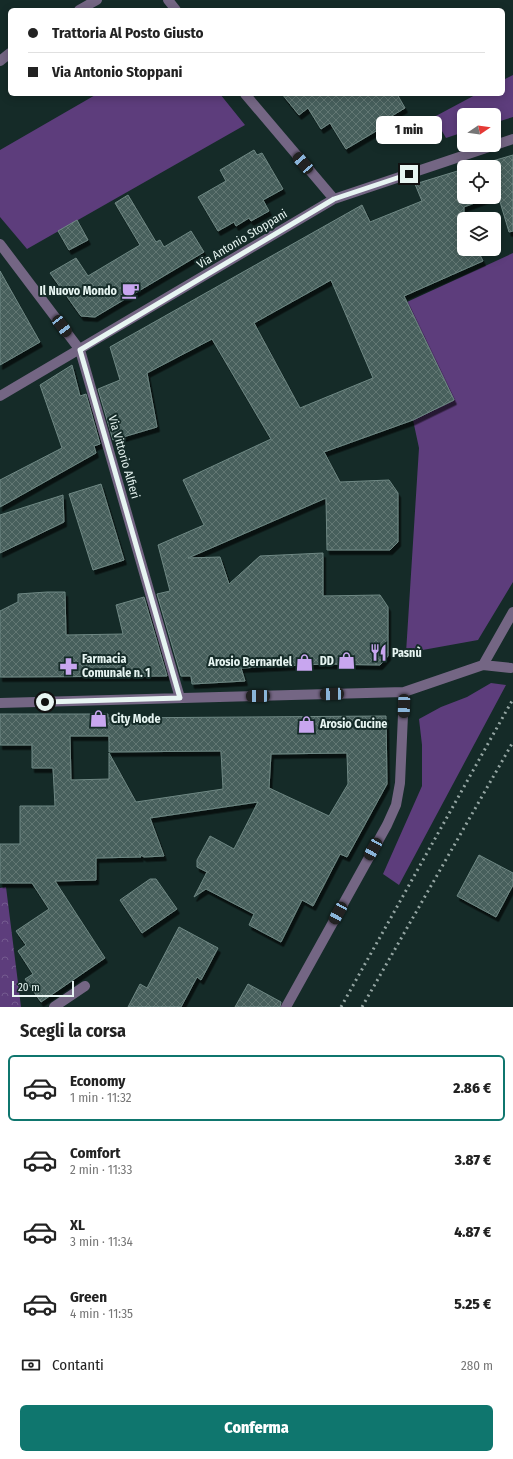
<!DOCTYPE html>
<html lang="it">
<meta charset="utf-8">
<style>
body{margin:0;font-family:"Fira Sans Condensed",sans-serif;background:#f2f2f2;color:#222;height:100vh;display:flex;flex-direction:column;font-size:15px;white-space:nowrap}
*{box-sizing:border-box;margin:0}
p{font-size:13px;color:#767676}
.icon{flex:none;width:22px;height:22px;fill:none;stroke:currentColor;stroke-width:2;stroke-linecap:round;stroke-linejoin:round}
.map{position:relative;height:1007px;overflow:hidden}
.sheet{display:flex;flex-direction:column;background:#fff;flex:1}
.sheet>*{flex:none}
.banner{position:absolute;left:8px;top:8px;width:497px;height:88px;border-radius:6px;box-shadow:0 2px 10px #0003;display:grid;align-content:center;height:88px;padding:0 20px;background:#fff}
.needle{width:26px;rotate:77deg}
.buttons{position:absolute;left:457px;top:108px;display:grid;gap:8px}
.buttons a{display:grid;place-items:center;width:44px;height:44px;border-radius:6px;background:#fff;box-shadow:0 2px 10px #0003;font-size:20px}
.scale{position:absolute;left:12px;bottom:10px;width:62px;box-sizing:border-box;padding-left:4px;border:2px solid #e7f5f2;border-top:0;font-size:11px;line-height:14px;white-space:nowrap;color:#e7f5f2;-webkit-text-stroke:3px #152b28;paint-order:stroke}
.end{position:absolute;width:18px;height:18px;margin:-9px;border:5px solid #e7f5f2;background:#111;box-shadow:0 0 0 2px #111}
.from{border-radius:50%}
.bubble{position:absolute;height:28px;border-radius:6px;background:#fff;box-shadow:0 2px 10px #0003;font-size:13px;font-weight:800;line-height:28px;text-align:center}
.car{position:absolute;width:12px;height:24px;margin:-12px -6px;border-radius:5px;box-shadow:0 0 3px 1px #0007;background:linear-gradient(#222 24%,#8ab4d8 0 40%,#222 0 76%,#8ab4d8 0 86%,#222 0)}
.banner b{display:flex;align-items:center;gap:14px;height:38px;font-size:15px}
.banner b+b{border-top:1px solid #e0e0e0}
.banner i{width:10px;height:10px;background:#222}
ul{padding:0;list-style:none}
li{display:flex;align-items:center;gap:12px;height:66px;margin:0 8px 6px;padding:0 12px;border:2px solid transparent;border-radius:6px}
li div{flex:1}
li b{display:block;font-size:15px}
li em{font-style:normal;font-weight:800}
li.on{border-color:#0f766e}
li>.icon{width:36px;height:36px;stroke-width:1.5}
h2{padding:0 20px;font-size:18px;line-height:48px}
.pay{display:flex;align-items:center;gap:10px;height:44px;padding:0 20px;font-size:15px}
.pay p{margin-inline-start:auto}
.button{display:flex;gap:8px;margin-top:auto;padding:8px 20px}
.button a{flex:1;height:46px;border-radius:6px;background:#0f766e;color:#fff;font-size:16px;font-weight:800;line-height:46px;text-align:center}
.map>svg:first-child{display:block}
.green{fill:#5d3d7c}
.park{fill:url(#park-crowns)}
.building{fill:url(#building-cross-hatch);stroke:#6f8884;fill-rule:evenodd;filter:url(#shadow)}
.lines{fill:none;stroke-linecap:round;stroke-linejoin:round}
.minor{stroke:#746684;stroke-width:10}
.rail{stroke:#95a6a3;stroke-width:3;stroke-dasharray:2 4;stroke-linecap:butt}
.route{stroke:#e7f5f2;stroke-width:5}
.labels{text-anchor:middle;stroke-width:4;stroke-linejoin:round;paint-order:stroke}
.street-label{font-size:12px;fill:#e7f5f2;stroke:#152b28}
.poi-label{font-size:12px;font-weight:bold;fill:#e7f5f2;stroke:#152b28;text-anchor:start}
</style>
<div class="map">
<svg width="513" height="1007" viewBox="0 0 513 1007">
<defs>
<pattern id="park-crowns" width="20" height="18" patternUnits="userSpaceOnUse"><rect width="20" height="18" fill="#5d3d7c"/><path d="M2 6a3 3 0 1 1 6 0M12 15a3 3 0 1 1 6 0" fill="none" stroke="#745a8f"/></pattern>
<pattern id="building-cross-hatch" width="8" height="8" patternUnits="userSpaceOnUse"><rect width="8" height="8" fill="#475f5b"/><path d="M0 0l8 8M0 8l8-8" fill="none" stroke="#627773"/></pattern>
<filter id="shadow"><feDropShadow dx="2.5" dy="4.5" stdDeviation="0" flood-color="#0009"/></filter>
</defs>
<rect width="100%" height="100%" fill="#152b28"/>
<path class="green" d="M513,75v42l-19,6v-8h-30v17l-18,6 -12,-21 43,-23h26v-14z
M97,94h123l25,31 -218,124 -27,-32v-67z
M513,253v329l-35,58 -72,13 13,-205 -6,-28 41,-20 -47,-98z
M491,683l15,2 -107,200 -16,-11 39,-88v-41l-3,-26 22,-12 26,-10z"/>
<path class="park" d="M6,887l15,120h-21v-119z"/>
<path class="building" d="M282,94h115l8,14 -25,15 3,4 -37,22 -16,-26 -9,6 -13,-21 -9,7z
M254,150l3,5 5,-2 21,36 -20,11 6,11 -18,10 -2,-3 -13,8 -2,-4 -16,9 -20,-34 28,-16 -6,-11z
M513,155v76l-4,1 -11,-37 -4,1v-29h-22z
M464,169v28h27l-27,10v42h13l6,12 -79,35 50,104 -41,20 -89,32 16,30 49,-2 9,13v49l-8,8h-63l-1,-52 -138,60 32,-1 9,27 31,-28 63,-3v43l57,-1 8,12v49l-8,9 -56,-1 -83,4 4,13 -53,3 -1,-8h-10l-24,-82 13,-3 -12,-46 46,-20 -21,-45 88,-41 -59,-100 -65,34 10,54 -44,13 -15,-51 22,-9 -10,-33 252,-142 8,17 52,-21 -7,-17zM331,280l42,98 -73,30 -46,-85z
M128,195l28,47 4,-2 4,7 27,-16 13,21 -109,65 -14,-1 -31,-43 26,-15 12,18 52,-31 -25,-42z
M77,220l11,20 -19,10 -11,-19z
M0,271l40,71 -40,23z
M72,365l8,31 6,-2 14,50 -6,2 2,7 -96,54v-27l62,-32 -22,-63z
M101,484l23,76 -31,10 -24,-76z
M63,495l1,27 -64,31v-38z
M47,592h18l1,43 57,-1 -7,-29 28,-8 23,79 -167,1v-66l18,-9v-8z
M0,714h108v4l278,-2 1,68 -40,73 -7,-3 -27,52 -11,-6 -21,42 -32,-17 5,-11 -48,-25 -12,8 13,-25 -10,-5v-7l13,-24 24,13 24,-47 -108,16 14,38 -20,1 -5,-3 2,3 -45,1v22l-41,1 50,77 -64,44 -16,-23 8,-5 -15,-23 8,-6 -10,-14 33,-22 -17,-26h-32v-39h20v-38h35l-2,-38h-21v-23h-32zM70,736h39v16l112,-1 2,38 -87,13 -27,-49v26l-38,1zM347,753l1,31 -19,32 -60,-28 2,-34z
M479,855l34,18v12l-17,32 -39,-21z
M150,879h6l21,30 -35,24 -22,-33z
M179,927l39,21 -17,32 -4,-3 -16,30h-53l12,-23 7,4z
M248,984l33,18 -1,5h-45z"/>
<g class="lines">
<path class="minor" d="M168,0l8,10
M79,10l18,-10
M0,61l10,-8
M245,94l89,105
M0,244l80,106 100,348
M0,396l334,-197 179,-60
M483,665l30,-53
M0,703l404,-11 79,-27 28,3
M54,1007l31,-21
M286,1007l101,-182 9,-20 4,-22 4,-91"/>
<path class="rail" d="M341,1007l172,-308
M362,1007l151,-265"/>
</g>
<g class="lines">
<path class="route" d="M45,702l135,-4 -100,-348 254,-151 75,-25"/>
</g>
<defs>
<symbol id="cafe-bare" viewBox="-9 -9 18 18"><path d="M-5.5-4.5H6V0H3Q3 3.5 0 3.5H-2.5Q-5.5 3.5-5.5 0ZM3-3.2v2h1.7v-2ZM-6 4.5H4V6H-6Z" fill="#c8a6ef" stroke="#152b28" stroke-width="2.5" paint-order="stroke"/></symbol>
<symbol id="restaurant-bare" viewBox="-9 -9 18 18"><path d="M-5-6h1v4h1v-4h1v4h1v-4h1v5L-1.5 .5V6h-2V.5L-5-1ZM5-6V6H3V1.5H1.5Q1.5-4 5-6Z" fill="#c8a6ef" stroke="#152b28" stroke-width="2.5" paint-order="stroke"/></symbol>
<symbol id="shop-bare" viewBox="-9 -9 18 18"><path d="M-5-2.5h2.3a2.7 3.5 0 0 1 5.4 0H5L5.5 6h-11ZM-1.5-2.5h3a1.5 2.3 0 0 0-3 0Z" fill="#c8a6ef" stroke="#152b28" stroke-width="2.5" paint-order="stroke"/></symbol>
<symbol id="pharmacy-bare" viewBox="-9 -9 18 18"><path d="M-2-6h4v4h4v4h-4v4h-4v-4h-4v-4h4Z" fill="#c8a6ef" stroke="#152b28" stroke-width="2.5" paint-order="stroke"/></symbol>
</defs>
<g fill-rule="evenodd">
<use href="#cafe-bare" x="118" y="278" width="25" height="25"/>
<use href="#restaurant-bare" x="366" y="640" width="25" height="25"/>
<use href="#shop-bare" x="334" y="648" width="25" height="25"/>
<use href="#shop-bare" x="292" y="650" width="25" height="25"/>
<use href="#pharmacy-bare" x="56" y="654" width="25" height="25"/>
<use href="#shop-bare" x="86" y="706" width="25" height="25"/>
<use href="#shop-bare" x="294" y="712" width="25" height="25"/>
</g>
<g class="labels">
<g class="street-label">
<text transform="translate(242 239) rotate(-31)" y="4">Via Antonio Stoppani</text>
<text transform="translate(124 457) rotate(74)" y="4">Via Vittorio Alfieri</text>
</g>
<g class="poi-label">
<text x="117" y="295" text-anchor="end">Il Nuovo Mondo</text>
<text x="392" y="657">Pasnù</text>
<text x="82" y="663">Farmacia<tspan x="82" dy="14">Comunale n. 1</tspan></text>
<text x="334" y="665" text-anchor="end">DD</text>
<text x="292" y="666" text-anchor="end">Arosio Bernardel</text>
<text x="111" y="723">City Mode</text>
<text x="320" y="728">Arosio Cucine</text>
</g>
</g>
</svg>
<div class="buttons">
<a><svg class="needle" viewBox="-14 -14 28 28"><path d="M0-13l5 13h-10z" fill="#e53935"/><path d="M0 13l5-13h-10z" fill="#767676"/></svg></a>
<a><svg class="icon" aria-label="locate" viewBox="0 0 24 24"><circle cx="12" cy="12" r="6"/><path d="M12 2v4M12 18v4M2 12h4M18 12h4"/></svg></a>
<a><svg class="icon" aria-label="layers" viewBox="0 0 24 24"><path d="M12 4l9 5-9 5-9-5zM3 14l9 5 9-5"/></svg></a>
</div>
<div class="scale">20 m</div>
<i class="end from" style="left:45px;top:702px"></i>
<i class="end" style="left:409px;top:174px"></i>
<div class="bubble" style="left:376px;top:116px;width:66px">1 min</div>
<i class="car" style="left:303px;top:163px;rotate:319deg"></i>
<i class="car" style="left:62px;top:326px;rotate:143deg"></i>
<i class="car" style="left:332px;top:694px;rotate:268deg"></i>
<i class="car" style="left:258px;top:696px;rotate:269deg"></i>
<i class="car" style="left:404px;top:706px;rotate:182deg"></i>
<i class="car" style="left:373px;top:849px;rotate:209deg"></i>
<i class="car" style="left:338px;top:913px;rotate:209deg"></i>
<div class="banner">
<b><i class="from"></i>Trattoria Al Posto Giusto</b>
<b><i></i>Via Antonio Stoppani</b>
</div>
</div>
<section class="sheet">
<h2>Scegli la corsa</h2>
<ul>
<li class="on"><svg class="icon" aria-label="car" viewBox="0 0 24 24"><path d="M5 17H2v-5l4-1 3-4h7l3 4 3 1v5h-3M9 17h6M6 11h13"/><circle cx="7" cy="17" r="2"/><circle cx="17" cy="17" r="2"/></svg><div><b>Economy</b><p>1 min · 11:32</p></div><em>2.86 €</em></li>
<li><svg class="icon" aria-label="car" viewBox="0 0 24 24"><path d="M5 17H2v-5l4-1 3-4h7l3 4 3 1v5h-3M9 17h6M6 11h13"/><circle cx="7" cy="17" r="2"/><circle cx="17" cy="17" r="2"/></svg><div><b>Comfort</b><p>2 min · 11:33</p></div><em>3.87 €</em></li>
<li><svg class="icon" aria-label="car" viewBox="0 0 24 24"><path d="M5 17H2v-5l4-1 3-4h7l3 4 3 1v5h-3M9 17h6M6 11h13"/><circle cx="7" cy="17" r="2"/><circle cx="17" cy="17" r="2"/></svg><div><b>XL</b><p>3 min · 11:34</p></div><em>4.87 €</em></li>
<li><svg class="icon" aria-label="car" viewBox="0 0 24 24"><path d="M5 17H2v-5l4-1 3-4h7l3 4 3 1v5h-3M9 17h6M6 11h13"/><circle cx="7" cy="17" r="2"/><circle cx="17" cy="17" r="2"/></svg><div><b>Green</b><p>4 min · 11:35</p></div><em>5.25 €</em></li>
</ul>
<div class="pay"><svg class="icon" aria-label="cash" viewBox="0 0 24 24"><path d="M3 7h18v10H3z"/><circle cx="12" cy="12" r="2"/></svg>Contanti<p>280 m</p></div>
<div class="button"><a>Conferma</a></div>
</section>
